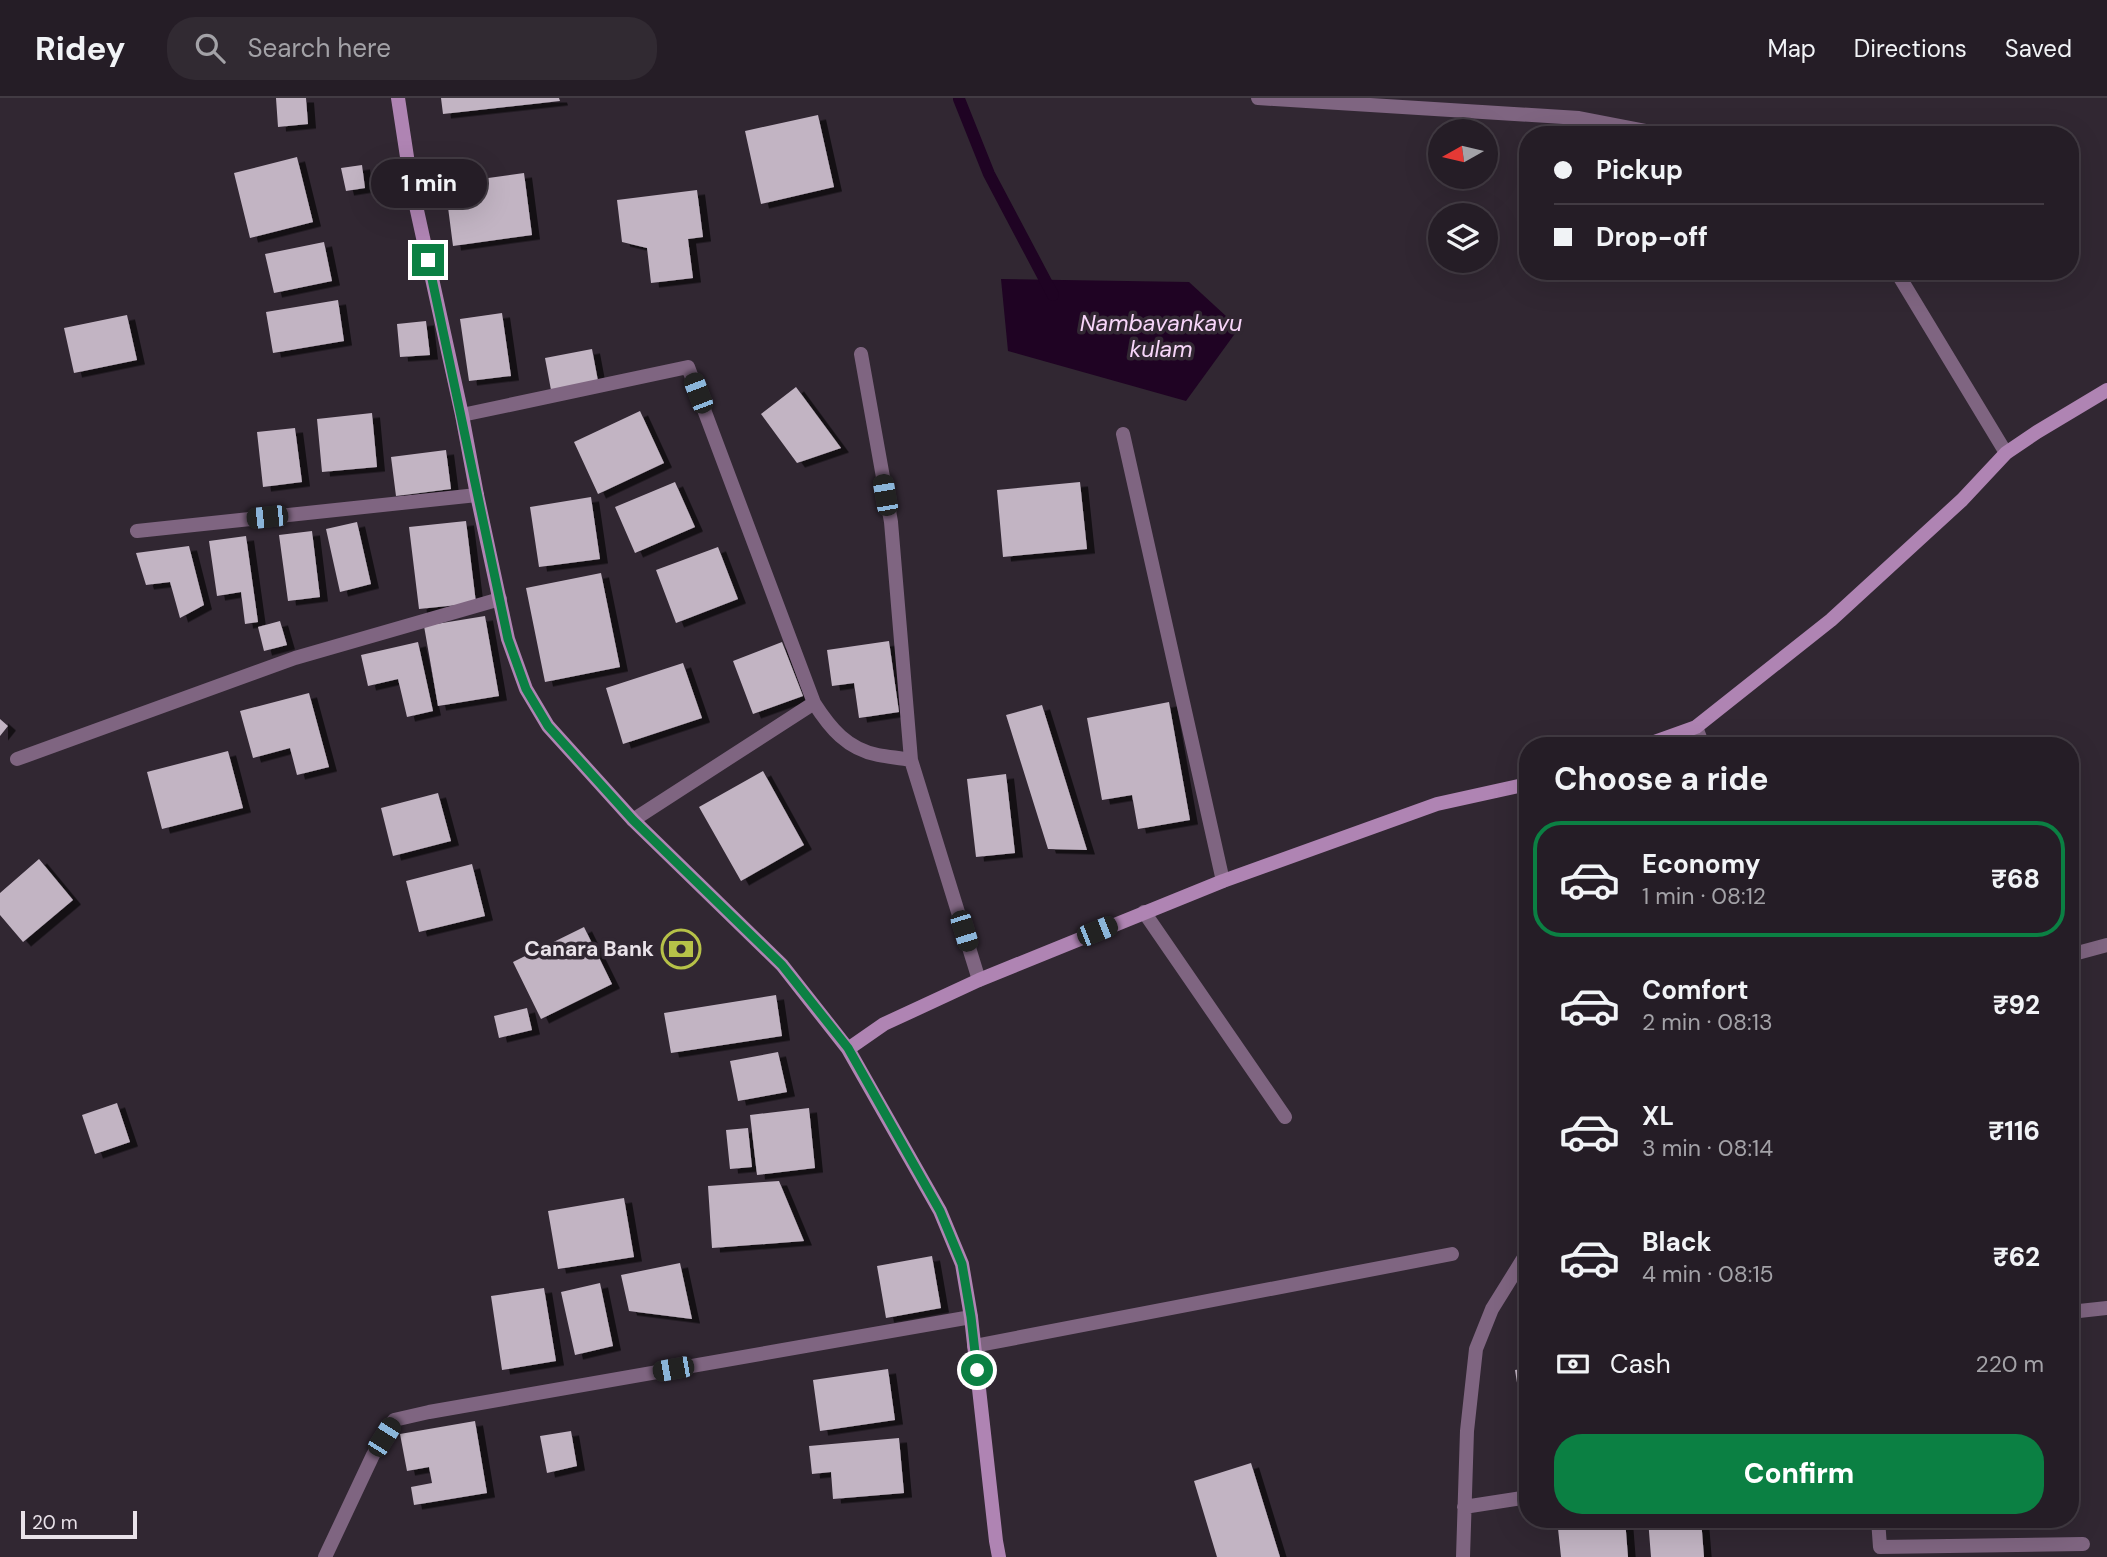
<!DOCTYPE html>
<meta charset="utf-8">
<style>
body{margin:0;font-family:"DM Sans",sans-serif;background:#312a32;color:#f1f3f6;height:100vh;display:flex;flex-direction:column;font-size:26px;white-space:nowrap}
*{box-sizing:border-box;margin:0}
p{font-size:23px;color:#a3a2a7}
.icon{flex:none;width:38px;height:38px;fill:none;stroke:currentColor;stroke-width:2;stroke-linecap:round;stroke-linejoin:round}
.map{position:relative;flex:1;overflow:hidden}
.drawer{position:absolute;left:1519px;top:639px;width:560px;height:791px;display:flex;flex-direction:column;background:#251d26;border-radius:28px;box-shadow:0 7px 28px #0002,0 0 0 2px #423b43}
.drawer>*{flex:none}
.top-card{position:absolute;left:1519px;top:28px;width:560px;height:154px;border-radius:28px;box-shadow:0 7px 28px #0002,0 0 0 2px #423b43;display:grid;align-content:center;height:154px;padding:0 35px;background:#251d26}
.needle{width:46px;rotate:262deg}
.controls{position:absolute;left:1428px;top:21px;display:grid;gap:14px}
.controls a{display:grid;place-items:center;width:70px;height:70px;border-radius:50%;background:#251d26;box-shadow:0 7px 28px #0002,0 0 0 2px #423b43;font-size:35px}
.scale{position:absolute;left:21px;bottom:18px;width:116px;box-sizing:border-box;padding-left:7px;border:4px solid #e9e2e9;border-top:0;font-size:19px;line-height:24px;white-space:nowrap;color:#e9e2e9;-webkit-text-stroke:5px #312732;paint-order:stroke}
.end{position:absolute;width:32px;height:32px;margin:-16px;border:9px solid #0b8043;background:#fff;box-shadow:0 0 0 4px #fff}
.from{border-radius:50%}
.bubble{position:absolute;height:49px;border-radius:24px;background:#251d26;box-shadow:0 7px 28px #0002,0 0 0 2px #423b43;font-size:23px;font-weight:800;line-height:49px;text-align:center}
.car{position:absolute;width:21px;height:42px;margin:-21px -10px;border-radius:9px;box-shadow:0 0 5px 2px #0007;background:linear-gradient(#222 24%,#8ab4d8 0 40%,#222 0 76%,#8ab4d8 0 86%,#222 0)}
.top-card b{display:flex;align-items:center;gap:24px;height:66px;font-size:26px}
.top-card b+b{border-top:2px solid #423b43}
.top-card i{width:18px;height:18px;background:#f1f3f6}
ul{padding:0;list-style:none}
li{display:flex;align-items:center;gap:21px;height:116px;margin:0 14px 10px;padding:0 21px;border:4px solid transparent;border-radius:28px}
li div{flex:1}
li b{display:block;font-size:26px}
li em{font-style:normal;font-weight:800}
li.current{border-color:#0b8043}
li>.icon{width:63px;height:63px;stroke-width:1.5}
h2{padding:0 35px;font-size:32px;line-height:84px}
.pay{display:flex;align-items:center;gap:18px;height:77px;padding:0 35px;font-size:26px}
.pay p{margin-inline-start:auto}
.primary-button{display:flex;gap:14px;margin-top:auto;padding:14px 35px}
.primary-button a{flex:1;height:80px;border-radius:28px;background:#0b8043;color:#fff;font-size:28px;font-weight:800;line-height:80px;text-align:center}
header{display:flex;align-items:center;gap:42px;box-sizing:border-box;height:98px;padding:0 35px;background:#251d26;border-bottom:2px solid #423b43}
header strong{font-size:33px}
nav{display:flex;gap:38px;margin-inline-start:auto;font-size:24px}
.search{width:490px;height:63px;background:#312a32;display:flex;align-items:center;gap:18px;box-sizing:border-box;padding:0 24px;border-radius:28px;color:#a3a2a7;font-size:26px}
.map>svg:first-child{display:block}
.water{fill:#1f0323}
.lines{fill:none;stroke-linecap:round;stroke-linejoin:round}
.stream{stroke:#1f0323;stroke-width:12}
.building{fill:#c2b4c3;filter:url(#shadow)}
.street{stroke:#7f6581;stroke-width:14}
.secondary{stroke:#af84b3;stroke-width:14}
.route{stroke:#0b8043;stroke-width:9}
.labels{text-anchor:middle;stroke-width:7;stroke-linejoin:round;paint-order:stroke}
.poi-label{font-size:21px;font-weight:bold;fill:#e9e2e9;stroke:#312732;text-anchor:end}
.water-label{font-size:23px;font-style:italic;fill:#f7d5f9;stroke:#312732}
</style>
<header>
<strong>Ridey</strong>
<div class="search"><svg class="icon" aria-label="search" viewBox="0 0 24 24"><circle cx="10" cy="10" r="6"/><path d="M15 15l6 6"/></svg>Search here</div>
<nav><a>Map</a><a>Directions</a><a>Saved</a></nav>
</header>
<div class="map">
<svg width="2107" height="1459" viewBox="0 0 2107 1459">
<defs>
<filter id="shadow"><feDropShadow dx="8" dy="4.5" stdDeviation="0" flood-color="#0009"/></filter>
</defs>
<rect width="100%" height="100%" fill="#312732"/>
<path class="water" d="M1001,181l188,3 50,46 -53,73 -178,-50z"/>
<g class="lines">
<path class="stream" d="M959,1l30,75 64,121"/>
</g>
<path class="building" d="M276,0h30l2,26 -30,3z
M441,0h118l1,3 -117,13z
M818,17l16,72 -73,17 -16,-73z
M297,59l16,65 -63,16 -16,-65z
M362,67l3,23 -19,3 -5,-23z
M524,75l8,62 -79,11 -8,-62z
M697,92l6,47 -15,2 5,39 -42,5 -4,-35 -25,-6 -5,-42z
M324,144l8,39 -58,12 -9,-39z
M338,202l6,41 -71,12 -7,-41z
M502,215l9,63 -42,5 -9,-62z
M127,217l10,45 -63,13 -10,-45z
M426,223l4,34 -30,2 -3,-33z
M592,251l6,32 -47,9 -6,-32z
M796,289l45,61 -44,15 -36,-49z
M640,313l24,52 -66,31 -24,-52z
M372,315l5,54 -55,5 -5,-53z
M295,330l7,54 -39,5 -6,-55z
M446,352l5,39 -55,7 -5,-39z
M675,384l20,45 -60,26 -20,-46z
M1080,384l7,67 -84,8 -6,-67z
M591,399l9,62 -61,8 -9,-60z
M466,423l10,82 -57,6 -10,-82z
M357,424l14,62 -31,8 -14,-63z
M312,433l8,66 -32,4 -9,-66z
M246,438l12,86 -13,2 -4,-32 -24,4 -8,-55z
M189,448l15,59 -24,13 -10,-36 -24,3 -10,-32z
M718,449l20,52 -62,24 -20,-53z
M601,475l19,94 -75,15 -19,-94z
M485,518l14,80 -61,10 -14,-80z
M280,523l7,24 -23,6 -6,-24z
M889,543l10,71 -40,6 -5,-35 -22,3 -5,-36z
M418,544l15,69 -26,6 -9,-38 -30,7 -7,-31z
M782,544l21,54 -50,18 -20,-53z
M683,565l19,55 -79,26 -17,-56z
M309,595l20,74 -32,8 -7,-27 -37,10 -13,-47z
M1169,604l21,118 -52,9 -6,-34 -30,5 -15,-82z
M1042,607l45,145 -39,-1 -42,-134z
M0,621l8,7 -8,10z
M228,653l15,57 -81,21 -15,-57z
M763,673l41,74 -63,36 -42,-74z
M1006,676l9,79 -39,4 -9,-78z
M438,695l13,48 -58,15 -12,-48z
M39,761l34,41 -50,42 -23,-27v-22z
M472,766l13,52 -66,16 -13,-51z
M584,829l28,57 -71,35 -28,-57z
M776,897l6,41 -111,17 -7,-40z
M527,910l5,22 -33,8 -5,-22z
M778,954l9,40 -49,9 -8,-40z
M117,1005l13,39 -35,12 -13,-39z
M809,1010l6,60 -58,7 -7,-60z
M748,1030l4,39 -22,2 -4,-39z
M779,1083l25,60 -92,7 -4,-62z
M624,1100l10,59 -76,12 -10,-58z
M932,1158l9,52 -55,10 -9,-52z
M680,1165l12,56 -63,-8 -8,-36z
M600,1185l13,63 -38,9 -14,-63z
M544,1190l12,73 -54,9 -11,-74z
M1528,1270v72h-2l-11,-70z
M888,1271l7,51 -75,11 -7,-51z
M475,1323l12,72 -73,12 -3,-18 21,-4 -3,-16 -22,4 -7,-37z
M571,1333l6,35 -30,7 -7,-37z
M899,1340l5,55 -71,6 -2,-27 -19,2 -3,-28z
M1251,1365l29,94h-63l-23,-76z
M1557,1421h68l3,38h-67z
M1648,1421h53l3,38h-53z
M1911,1421h71v2l-71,1z"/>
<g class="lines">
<path class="street" d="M1258,0l321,20 88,17
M1896,173l110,182
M861,256l30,168 20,238
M462,317l226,-48 126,336c16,25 33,46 64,52 11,2 22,3 33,5l68,220
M1123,336l100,447
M137,433l340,-36
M1696,629l7,19
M17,661l278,-101 205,-59
M633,722l181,-117
M1144,814l141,205
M2070,857l37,-10
M2070,1214l37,-4
M974,1248l478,-92
M1464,1409l64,-10
M1878,1421l2,28 203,-3
M325,1459l48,-102 21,-35 35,-8 542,-95
M1463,1459l4,-126 9,-82 16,-40 36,-58"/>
<path class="secondary" d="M398,0l13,85 51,232 15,80 31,144 18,50 22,37 85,94 149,145 66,84
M1643,648l53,-19 135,-107 131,-120 44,-47 31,-21 70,-42
M999,1459l-3,-16 -25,-224 -9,-53 -22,-53 -92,-162 36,-25 95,-44 244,-99 214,-77 91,-20"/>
</g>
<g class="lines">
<path class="route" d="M428,162l80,379 18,50 22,37 85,94 149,145 66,83 92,163 22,53 9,53 6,53"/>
</g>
<defs>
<symbol id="bank-ring" viewBox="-11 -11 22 22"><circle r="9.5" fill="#312732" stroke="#b6c148" stroke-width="1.5"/><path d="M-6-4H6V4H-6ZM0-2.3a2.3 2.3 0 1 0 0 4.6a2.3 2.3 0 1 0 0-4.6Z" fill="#b6c148"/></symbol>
</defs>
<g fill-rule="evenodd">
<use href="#bank-ring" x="659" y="829" width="44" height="44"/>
</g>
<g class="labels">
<g class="poi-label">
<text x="654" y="858">Canara Bank</text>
</g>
<g class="water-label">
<text x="1161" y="233">Nambavankavu<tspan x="1161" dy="26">kulam</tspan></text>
</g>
</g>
</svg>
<div class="controls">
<a><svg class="needle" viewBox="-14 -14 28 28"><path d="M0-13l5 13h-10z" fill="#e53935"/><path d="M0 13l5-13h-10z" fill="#a3a2a7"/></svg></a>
<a><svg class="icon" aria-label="layers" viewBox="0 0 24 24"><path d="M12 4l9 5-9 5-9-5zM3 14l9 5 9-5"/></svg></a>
</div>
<div class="scale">20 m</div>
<i class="end from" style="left:977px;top:1272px"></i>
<i class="end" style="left:428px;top:162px"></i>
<div class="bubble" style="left:371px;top:61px;width:116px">1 min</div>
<i class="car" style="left:698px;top:295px;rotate:339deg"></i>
<i class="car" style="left:885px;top:397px;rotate:350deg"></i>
<i class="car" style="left:267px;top:419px;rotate:264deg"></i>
<i class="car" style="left:964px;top:833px;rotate:163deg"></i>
<i class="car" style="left:1097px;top:833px;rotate:68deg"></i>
<i class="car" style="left:673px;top:1271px;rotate:260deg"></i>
<i class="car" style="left:384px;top:1339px;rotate:32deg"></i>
<div class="top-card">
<b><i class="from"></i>Pickup</b>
<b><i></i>Drop-off</b>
</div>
<section class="drawer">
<h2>Choose a ride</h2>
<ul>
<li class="current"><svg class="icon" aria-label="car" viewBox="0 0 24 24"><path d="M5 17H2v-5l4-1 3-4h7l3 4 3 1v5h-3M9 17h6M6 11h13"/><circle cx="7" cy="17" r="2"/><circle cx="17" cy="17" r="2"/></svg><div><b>Economy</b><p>1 min · 08:12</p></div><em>₹68</em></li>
<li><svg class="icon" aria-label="car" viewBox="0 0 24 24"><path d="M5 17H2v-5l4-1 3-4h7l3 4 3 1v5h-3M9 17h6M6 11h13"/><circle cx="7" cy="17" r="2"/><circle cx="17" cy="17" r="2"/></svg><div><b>Comfort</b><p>2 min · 08:13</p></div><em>₹92</em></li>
<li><svg class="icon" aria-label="car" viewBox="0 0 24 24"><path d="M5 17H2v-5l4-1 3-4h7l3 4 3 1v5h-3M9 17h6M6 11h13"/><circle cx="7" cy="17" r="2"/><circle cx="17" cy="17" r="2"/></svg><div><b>XL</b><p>3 min · 08:14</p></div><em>₹116</em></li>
<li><svg class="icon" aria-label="car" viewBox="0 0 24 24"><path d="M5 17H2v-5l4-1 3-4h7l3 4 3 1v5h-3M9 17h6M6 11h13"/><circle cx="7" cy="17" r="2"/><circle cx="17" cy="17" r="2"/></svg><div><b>Black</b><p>4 min · 08:15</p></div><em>₹62</em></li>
</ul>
<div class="pay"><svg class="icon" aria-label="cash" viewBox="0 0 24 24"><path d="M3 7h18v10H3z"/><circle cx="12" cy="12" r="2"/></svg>Cash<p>220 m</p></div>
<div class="primary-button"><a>Confirm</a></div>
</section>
</div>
